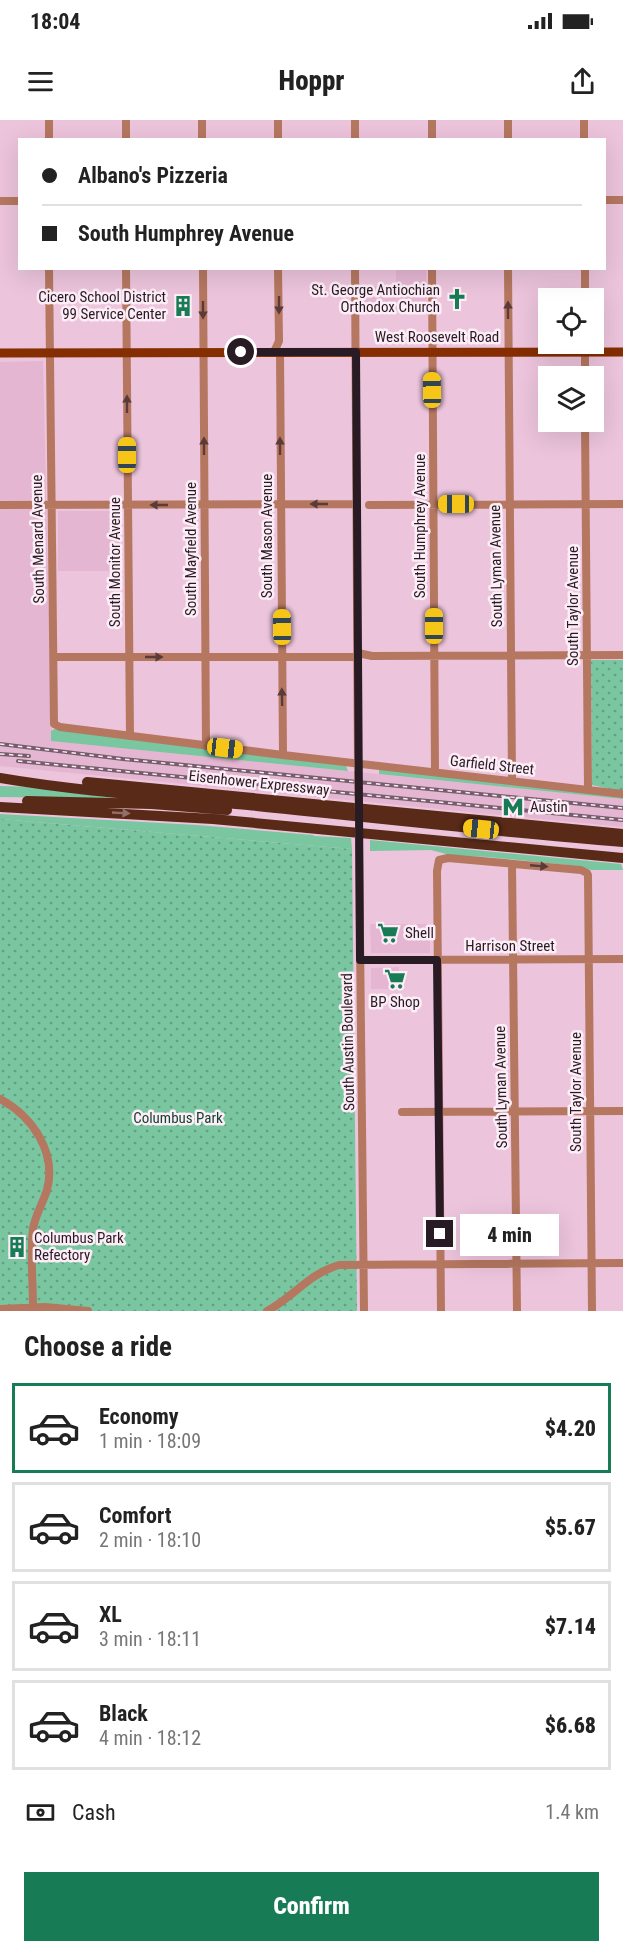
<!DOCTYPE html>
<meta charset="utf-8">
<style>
body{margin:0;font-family:"Roboto Condensed",sans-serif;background:#f2f2f2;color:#222;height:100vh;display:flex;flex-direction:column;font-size:22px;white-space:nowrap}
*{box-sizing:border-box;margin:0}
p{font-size:20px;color:#767676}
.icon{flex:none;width:33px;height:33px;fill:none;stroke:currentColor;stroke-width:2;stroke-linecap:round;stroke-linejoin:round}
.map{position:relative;height:1191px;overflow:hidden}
.drawer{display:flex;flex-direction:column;background:#fff;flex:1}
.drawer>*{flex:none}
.top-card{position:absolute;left:18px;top:18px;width:588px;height:132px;border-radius:0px;box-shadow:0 6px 24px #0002;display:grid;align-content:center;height:132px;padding:0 24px;background:#fff}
.tools{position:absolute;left:538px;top:168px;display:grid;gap:12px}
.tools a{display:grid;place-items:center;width:66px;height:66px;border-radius:0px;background:#fff;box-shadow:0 6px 24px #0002;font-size:30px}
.end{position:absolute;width:27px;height:27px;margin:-14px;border:8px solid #291b24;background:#fff;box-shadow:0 0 0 3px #fff}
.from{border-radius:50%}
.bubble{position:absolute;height:42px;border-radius:0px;background:#fff;box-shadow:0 6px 24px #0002;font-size:20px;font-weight:800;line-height:42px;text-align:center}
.car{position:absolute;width:18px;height:36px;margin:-18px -9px;border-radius:8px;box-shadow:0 0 4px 2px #0007;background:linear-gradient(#f5c518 24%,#345 0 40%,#f5c518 0 76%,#345 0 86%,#f5c518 0)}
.top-card b{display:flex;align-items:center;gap:21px;height:57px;font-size:22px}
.top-card b+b{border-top:2px solid #e0e0e0}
.top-card i{width:15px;height:15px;background:#222}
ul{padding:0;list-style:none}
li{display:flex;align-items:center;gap:18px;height:90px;margin:0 12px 9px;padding:0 12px;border:3px solid #e0e0e0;border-radius:0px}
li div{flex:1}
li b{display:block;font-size:22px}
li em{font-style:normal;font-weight:800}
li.current{border-color:#177c55}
li>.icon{width:54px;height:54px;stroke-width:1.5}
h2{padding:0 24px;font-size:27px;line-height:72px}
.pay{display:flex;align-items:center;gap:15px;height:66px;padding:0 24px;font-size:22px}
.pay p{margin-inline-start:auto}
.action{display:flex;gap:12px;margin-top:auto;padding:12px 24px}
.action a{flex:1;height:69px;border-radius:0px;background:#177c55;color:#fff;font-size:24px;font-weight:800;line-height:69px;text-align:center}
.status{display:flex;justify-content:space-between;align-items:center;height:42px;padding:0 30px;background:#fff;direction:ltr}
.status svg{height:16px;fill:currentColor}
header{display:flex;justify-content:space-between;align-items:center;height:78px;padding:0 24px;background:#fff;font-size:27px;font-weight:800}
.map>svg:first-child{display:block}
.built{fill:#e5b6d2}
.grass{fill:#79c6a0}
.park{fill:url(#park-dots)}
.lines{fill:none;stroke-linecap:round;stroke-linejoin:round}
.minor{stroke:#b57760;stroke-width:8}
.major{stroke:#842e01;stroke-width:9}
.highway{stroke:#592a18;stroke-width:10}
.rail-casing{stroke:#755d6c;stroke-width:4}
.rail{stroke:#fdedf6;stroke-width:1.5;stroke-dasharray:4.5;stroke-linecap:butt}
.minor-bridge{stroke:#b57760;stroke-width:8}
.oneway{fill:#5a3b39}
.oneway2{fill:#926e66}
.route{stroke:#291b24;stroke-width:8}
.labels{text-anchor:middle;stroke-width:5;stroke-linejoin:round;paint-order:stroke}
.poi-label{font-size:15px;fill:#291b24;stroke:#fdedf6;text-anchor:start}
.street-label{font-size:15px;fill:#291b24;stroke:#fdedf6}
.park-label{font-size:15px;fill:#13432f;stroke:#fdedf6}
</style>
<div class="status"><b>18:04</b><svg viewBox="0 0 49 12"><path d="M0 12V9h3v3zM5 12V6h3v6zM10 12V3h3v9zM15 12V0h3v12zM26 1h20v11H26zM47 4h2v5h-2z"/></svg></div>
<header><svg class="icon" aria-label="menu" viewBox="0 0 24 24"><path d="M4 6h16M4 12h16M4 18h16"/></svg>Hoppr<svg class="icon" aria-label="share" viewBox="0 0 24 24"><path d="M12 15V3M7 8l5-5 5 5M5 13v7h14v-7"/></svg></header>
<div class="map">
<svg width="623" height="1191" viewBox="0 0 623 1191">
<defs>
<pattern id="park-dots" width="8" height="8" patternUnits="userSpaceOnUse" patternTransform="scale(1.5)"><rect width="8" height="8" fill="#79c6a0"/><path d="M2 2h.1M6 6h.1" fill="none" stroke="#63a082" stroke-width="1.8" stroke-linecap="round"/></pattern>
</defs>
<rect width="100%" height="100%" fill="#ecc4dc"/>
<path class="built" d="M396,149h30l1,43h-62v-26h31z
M43,241l9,380 571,58v28l-623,-61v-404z
M58,391h62v60h-62z
M370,804h60v29h-59z
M399,847v22h-28v-21z"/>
<path class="grass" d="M54,609l292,37 2,5 -297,-30v-10z
M379,649l244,28v2l-244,-25z
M0,666l33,1 89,12 -122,-2z
M0,694l197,11 116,10 1,1 37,2 1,11 -352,-30z
M370,720l251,24 2,6h-32l-13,-4 -90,-9 -38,-2 -19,-5 -61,1z"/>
<path class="park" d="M591,540h32v132l-31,-7z
M0,699l352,30 5,462h-357z"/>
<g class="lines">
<path class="minor" d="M49,0v20
M126,0v20
M202,0v20
M278,0v20
M355,0v20
M432,0v20
M508,0v20
M584,0v20
M604,80h19
M0,81h20
M49,148l5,456 6,3 223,28 340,39
M126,148l4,468
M203,148l3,478
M355,148l3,499
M432,148l3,504
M508,148l4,512
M585,148v30
M585,224v32
M274,232l5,-11 -1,-73
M280,232l3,403
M585,302l3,367
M0,385l357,-1
M369,385l254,-1
M358,533l14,3 251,-1
M54,537h304
M359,725l5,466
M512,744l5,447
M360,840l263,-1
M0,979c32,17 57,53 47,91 -4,13 -12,25 -14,39 -3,25 0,53 0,78
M402,992l221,-1
M0,1189l45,-2 43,4
M267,1191c27,-14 41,-37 72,-46l284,-2
M441,1191l-4,-440 2,-11 9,-2 133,12 6,3 1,2 4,436"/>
<path class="major" d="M0,233l623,-1"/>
<path class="highway" d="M0,658c82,14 166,19 248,27 125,13 250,27 375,37
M87,662l536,52
M27,681l125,3 75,6
M0,687l213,12 410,39"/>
<defs>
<path id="rail" d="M0,624l123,15 500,49
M0,634l29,2
M18,641l605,59"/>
</defs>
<use href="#rail" class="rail-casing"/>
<use href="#rail" class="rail"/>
<path class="minor-bridge" d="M358,652l1,41
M359,706v19"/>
</g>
<defs><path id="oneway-solid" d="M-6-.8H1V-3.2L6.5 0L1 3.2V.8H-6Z" transform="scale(1.5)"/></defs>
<g class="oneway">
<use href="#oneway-solid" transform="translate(279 185) rotate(90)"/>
<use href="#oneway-solid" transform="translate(203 190) rotate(90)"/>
<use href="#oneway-solid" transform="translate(508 190) rotate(-90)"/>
<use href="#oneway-solid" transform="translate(127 284) rotate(-90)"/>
<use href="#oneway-solid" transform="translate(204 326) rotate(-90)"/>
<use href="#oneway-solid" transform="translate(280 326) rotate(-90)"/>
<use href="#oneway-solid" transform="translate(319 384) rotate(180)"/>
<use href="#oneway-solid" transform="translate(159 385) rotate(180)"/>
<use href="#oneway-solid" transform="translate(154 537)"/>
<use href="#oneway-solid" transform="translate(282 577) rotate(-91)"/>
<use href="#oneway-solid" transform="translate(539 746) rotate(5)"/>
</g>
<use class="oneway2" href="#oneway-solid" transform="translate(121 693) rotate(3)"/>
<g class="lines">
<path class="route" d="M241,232h115l4,608h77l3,274"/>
</g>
<defs>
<symbol id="church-bare" viewBox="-9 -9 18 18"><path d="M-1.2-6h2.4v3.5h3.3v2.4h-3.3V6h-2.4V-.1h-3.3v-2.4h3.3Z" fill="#177c55" stroke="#fdedf6" stroke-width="2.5" paint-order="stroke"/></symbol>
<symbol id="building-bare" viewBox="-9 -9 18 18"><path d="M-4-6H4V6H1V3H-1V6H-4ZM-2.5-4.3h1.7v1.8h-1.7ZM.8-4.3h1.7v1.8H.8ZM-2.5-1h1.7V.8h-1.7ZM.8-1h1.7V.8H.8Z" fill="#177c55" stroke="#fdedf6" stroke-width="2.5" paint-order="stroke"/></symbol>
<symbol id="metro-bare" viewBox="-9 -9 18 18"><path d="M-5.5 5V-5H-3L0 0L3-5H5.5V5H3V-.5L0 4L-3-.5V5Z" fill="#177c55" stroke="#fdedf6" stroke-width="2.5" paint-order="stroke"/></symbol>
<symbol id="supermarket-bare" viewBox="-9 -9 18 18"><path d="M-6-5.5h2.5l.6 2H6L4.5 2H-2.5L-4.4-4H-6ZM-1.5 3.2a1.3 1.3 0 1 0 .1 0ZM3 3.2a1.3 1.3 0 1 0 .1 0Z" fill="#177c55" stroke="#fdedf6" stroke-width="2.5" paint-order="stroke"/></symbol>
</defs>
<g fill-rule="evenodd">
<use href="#church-bare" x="442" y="164" width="30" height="30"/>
<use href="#building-bare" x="168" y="171" width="30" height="30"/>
<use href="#metro-bare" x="498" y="672" width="30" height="30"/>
<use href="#supermarket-bare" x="373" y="798" width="30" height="30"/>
<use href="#supermarket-bare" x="380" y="844" width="30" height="30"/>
<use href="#building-bare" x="2" y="1112" width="30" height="30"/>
</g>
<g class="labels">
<g class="poi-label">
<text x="440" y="175" text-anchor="end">St. George Antiochian<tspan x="440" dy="17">Orthodox Church</tspan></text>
<text x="166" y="182" text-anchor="end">Cicero School District<tspan x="166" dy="17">99 Service Center</tspan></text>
<text x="530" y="692">Austin</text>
<text x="405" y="818">Shell</text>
<text x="395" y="887" text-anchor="middle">BP Shop</text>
<text x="34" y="1123">Columbus Park<tspan x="34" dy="17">Refectory</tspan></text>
</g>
<g class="street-label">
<text x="437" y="222">West Roosevelt Road</text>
<text transform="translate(420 406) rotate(-90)" y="5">South Humphrey Avenue</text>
<text transform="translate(267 416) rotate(-90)" y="5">South Mason Avenue</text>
<text transform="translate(38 419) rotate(-91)" y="5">South Menard Avenue</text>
<text transform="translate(191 429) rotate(-90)" y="5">South Mayfield Avenue</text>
<text transform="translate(115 442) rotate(-90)" y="5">South Monitor Avenue</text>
<text transform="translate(496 446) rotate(-91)" y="5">South Lyman Avenue</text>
<text transform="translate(573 486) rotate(-90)" y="5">South Taylor Avenue</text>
<text transform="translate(492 645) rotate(6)" y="5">Garfield Street</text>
<text transform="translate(259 663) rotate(6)" y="5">Eisenhower Expressway</text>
<text x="510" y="831">Harrison Street</text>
<text transform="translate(348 922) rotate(-91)" y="5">South Austin Boulevard</text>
<text transform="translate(501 967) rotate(-91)" y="5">South Lyman Avenue</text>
<text transform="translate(576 972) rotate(-90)" y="5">South Taylor Avenue</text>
</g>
<g class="park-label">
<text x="178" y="1003">Columbus Park</text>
</g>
</g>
</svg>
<div class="tools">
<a><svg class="icon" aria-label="locate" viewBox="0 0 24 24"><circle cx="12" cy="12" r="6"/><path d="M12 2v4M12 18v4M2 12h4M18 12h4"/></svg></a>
<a><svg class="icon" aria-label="layers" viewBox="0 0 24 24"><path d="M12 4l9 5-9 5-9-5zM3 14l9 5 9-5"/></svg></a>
</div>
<i class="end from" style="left:241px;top:232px"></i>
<i class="end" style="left:440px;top:1114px"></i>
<div class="bubble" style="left:460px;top:1094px;width:99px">4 min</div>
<i class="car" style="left:432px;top:270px;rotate:359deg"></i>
<i class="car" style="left:127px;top:335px;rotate:0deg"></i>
<i class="car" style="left:456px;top:384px;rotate:270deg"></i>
<i class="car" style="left:434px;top:506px;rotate:0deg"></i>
<i class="car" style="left:282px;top:507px;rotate:359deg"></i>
<i class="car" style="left:225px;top:628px;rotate:97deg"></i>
<i class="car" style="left:481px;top:709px;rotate:276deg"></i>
<div class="top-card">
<b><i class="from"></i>Albano's Pizzeria</b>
<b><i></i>South Humphrey Avenue</b>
</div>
</div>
<section class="drawer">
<h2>Choose a ride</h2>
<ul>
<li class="current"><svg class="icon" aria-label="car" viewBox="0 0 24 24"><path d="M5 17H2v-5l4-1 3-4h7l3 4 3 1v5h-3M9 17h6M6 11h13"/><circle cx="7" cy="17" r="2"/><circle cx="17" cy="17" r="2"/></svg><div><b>Economy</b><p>1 min · 18:09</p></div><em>$4.20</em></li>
<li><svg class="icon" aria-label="car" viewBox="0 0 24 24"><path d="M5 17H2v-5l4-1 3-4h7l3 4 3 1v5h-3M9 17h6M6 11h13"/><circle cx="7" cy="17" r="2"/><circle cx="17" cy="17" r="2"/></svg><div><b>Comfort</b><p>2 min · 18:10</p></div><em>$5.67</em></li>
<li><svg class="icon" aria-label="car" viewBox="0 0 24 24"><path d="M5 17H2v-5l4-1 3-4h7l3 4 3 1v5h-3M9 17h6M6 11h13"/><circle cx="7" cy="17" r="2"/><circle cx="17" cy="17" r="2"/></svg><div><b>XL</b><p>3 min · 18:11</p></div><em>$7.14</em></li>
<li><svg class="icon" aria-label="car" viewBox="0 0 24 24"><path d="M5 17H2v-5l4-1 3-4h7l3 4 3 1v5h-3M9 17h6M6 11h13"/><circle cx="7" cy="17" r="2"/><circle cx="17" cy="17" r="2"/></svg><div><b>Black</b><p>4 min · 18:12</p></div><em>$6.68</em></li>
</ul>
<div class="pay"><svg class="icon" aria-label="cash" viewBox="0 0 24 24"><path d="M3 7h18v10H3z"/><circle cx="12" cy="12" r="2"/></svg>Cash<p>1.4 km</p></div>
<div class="action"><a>Confirm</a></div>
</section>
